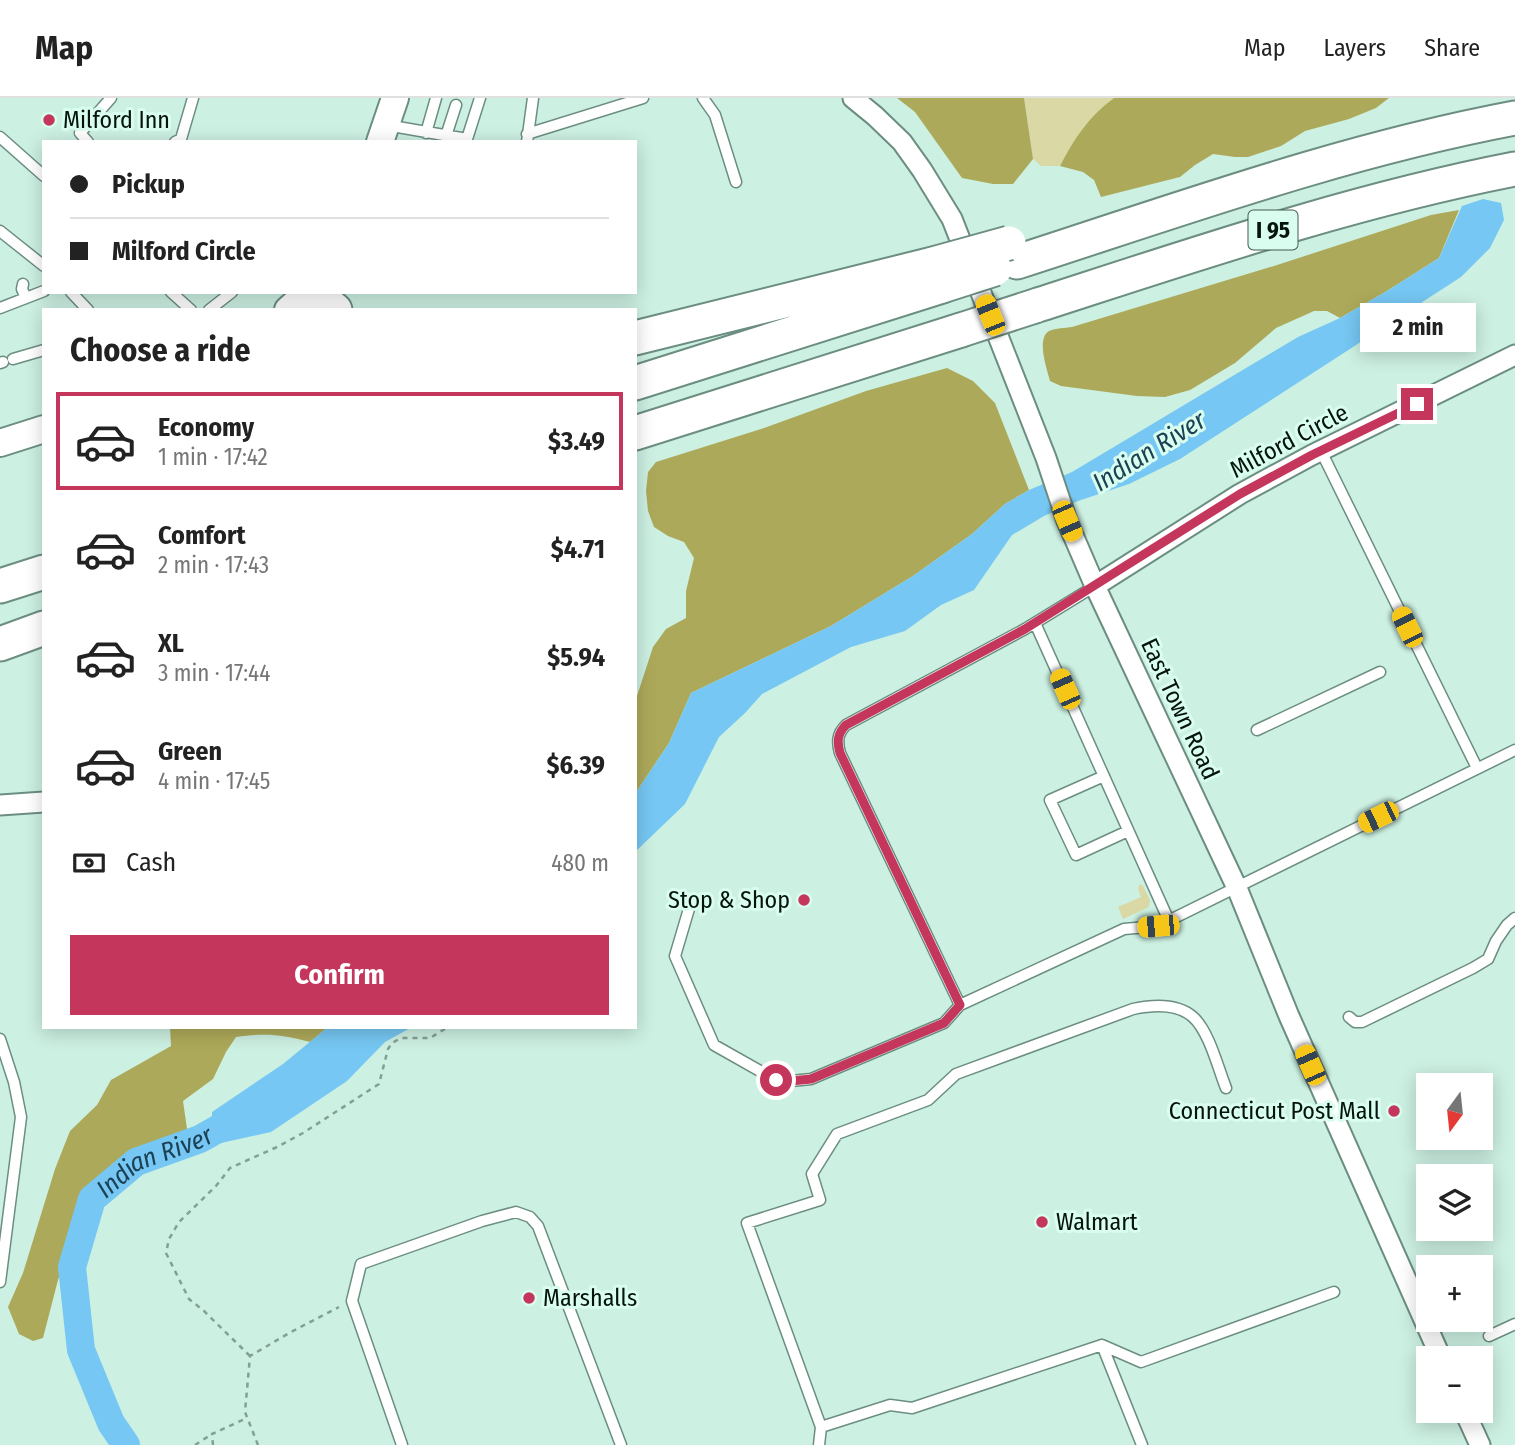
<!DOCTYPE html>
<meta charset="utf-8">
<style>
body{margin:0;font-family:"Fira Sans Condensed",sans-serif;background:#f2f2f2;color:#222;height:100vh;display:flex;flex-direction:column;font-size:26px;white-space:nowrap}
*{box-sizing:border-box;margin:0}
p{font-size:23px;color:#767676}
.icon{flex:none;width:38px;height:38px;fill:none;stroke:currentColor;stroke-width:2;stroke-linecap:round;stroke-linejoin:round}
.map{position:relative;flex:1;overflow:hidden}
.drawer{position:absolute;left:42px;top:210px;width:595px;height:721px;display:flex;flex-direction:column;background:#fff;border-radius:0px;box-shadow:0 4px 18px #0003}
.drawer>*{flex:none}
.banner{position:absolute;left:42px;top:42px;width:595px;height:154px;border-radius:0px;box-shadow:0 4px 18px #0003;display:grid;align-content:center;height:154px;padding:0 28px;background:#fff}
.needle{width:46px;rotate:195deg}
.buttons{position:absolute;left:1416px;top:975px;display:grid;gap:14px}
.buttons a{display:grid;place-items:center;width:77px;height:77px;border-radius:0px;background:#fff;box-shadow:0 4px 18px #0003;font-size:35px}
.end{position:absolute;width:32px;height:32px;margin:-16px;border:9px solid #c5365c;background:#fff;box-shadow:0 0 0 4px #fff}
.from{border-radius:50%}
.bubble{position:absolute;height:49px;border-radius:0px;background:#fff;box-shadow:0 4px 18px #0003;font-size:23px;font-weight:700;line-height:49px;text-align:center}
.car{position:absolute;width:21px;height:42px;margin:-21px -10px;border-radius:9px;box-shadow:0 0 5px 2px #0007;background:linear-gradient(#f5c518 24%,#345 0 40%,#f5c518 0 76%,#345 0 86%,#f5c518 0)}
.banner b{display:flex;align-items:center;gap:24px;height:66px;font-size:26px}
.banner b+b{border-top:2px solid #e0e0e0}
.banner i{width:18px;height:18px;background:#222}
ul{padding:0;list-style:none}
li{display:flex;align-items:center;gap:21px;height:98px;margin:0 14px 10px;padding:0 14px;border:4px solid transparent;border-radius:0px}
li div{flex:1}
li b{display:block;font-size:26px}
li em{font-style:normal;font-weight:700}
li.selected{border-color:#c5365c}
li>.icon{width:63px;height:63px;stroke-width:1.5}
h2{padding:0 28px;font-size:32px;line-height:84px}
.pay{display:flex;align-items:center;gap:18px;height:77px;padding:0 28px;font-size:26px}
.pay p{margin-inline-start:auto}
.cta{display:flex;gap:14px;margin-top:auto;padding:14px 28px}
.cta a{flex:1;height:80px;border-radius:0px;background:#c5365c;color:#fff;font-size:28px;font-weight:700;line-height:80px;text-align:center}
header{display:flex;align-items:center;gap:42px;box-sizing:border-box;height:98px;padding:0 35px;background:#fff;border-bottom:2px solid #e0e0e0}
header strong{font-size:33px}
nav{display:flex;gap:38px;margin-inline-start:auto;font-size:24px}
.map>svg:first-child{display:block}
.green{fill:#dad8a4}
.forest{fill:#ada95a}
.water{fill:#76c7f3}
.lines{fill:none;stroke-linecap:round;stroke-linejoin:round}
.river{stroke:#76c7f3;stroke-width:28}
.lane-casing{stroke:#6c8e81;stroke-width:13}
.street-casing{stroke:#6c8e81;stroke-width:23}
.secondary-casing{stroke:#6c8e81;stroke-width:30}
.highway-casing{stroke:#6c8e81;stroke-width:37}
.path{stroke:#84a095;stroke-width:2.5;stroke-dasharray:5 5;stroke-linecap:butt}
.lane{stroke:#fff;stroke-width:10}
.street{stroke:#fff;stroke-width:19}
.secondary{stroke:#fff;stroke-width:26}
.highway{stroke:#fff;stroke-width:33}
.highway-bridge-casing{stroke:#6c8e81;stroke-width:37;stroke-linecap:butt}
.highway-bridge{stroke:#fff;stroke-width:33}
.route{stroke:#c5365c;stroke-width:9}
.poi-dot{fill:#c5365c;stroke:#d9feef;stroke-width:2.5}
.labels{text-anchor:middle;stroke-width:6;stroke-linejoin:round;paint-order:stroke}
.shield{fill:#d9feef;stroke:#455a52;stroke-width:2}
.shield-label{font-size:23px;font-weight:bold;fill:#06130e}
.poi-label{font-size:24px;fill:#06130e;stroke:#d9feef;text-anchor:start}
.street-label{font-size:24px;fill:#06130e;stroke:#d9feef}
.water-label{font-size:26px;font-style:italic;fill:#1d4154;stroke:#d9feef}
</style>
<header>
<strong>Map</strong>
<nav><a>Map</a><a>Layers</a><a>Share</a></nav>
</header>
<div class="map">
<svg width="1515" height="1347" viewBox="0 0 1515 1347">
<rect width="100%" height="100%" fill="#ccf0e2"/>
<path class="green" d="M1024,0h90c-25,19 -39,41 -54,68h-19l-8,-7z
M1140,786l3,2 7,14 -1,7 -26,12 -5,-12 23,-10 -3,-9z"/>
<path class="forest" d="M897,0h127l9,61 -20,25h-20l-31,-6 -47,-66z
M1114,0h275l-13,10 -27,11 -44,12 -24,15 -33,11h-13l-22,-3 -18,11 -15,12 -79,20 -7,-17 -11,-8 -23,-6c14,-27 29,-50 54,-68z
M1459,112l-20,48 -52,33 -47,27 -13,-7h-13l-38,17 -41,35 -45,27 -25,7 -28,-1 -76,-10 -11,-5c-3,-12 -14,-42 -1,-50 7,-3 16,-3 23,-4l202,-61 157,-51z
M947,270l26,13 22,22 34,87 -24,14 -33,30 -59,42 -82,50 -140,67 -22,50 -34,51v-92l18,-55 13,-18 20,-11v-27l8,-33 -10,-16 -16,-6 -14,-9 -6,-16 -2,-20 2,-19 8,-10 105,-33 105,-38z
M170,929h158l-18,15c-30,-8 -44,-9 -74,-5l-10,15 -13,27 -30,22 4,28 -3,22 -35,18 -16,3 -37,15 -12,21 -26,72 -15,58 -10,3 -14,-7 -11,-27 15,-34 32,-104 15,-38 27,-26 14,-25 60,-34z"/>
<path class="water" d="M1483,101l18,4 3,17 -14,28 -29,29 -281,182 -51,25 -51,17 -34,15 -32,19 -38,55 -33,15 -36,26 -54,16 -89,47 -17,19 -26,24 -34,67 -50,48v-58l34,-51 22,-50 140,-67 82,-50 59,-42 33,-30 24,-14 43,-18 226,-135 42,-19 47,-27 52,-33 23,-52z
M328,929h84l-27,15 -38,39 -76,51 -59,13v-33l71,-48z"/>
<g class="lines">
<path class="river" id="s1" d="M126,1347l-15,-22 -30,-73 -9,-83 20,-68 44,-37 64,-23 46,-26"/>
<defs>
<path id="lane" d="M703,0l12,17 21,67
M386,27l81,14 13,-41
M426,35l10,-35
M527,36l116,-36
M446,38l10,-31
M0,39l44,39
M88,44l-8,-9 31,-35
M175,44l6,-3 12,-41
M527,44l6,-44
M0,133l44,35
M23,186l-1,5 4,9
M71,194l17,18
M171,194l20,18
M0,210l44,-17
M209,212l23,-18
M13,261l31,-9
M0,265l3,-1
M1321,353l156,317
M1095,488l-70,43 -179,96c-9,9 -9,17 -6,28l120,252 164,-76 34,-3 357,-176
M1035,525l134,298
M1257,632l123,-58
M1104,678l-54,24 26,55 52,-24
M691,804l-16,54 39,89 62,35 15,1 20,-2 133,-56 16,-18
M1349,919l6,5h7l111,-54 15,-9 8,-18 11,-16 8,-7
M0,941l14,43 7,35 -21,165
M1226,990c-8,-20 -17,-57 -33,-71 -16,-14 -41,-12 -60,-8l-177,65 -28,26 -91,34 -25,40 8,26 -73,23 74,204 69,-22 22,3 190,-63 39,17 193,-70
M1489,1238l26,-12
M1102,1247l40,100
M402,1347l-50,-144 9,-37 121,-43 34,-9 14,5 8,9 83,219
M819,1347l2,-18"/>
<path id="street" d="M853,0l22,18 27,26 20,28 30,49 94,239 21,63 28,65 142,302 52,128 152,342
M1095,488l145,-92 72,-39 203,-100
M0,707l44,-3
M1464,1312l16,35"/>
<path id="secondary" d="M380,44l15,-44
M288,212l20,-18
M0,345l44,-14"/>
<path id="highway" d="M1017,164c164,-53 328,-112 498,-144
M314,194l21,18
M1035,208c158,-51 316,-105 480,-137
M635,240l298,-74
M635,285l307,-97
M635,335l326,-103
M0,488l44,-14
M0,546l44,-16"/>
</defs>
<use href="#lane" class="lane-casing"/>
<use href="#street" class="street-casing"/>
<use href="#secondary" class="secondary-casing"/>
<use href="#highway" class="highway-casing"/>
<path class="path" d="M250,1258l-46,-45 -15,-12 -23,-46 3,-14 10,-17 37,-36 14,-18 47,-21 26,-14 76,-49 9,-35 4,-6 9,-5h29l18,-11
M195,1347l17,-11
M213,1347l-1,-11 35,-16
M258,1347l-13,-33 5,-56 41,-24 48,-25"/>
<use href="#lane" class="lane"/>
<use href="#street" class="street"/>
<use href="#secondary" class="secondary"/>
<use href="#highway" class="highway"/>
<defs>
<path id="highway-bridge" d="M933,166l76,-21
M942,188l53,-17
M961,232l74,-24"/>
</defs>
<use href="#highway-bridge" class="highway-bridge-casing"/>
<use href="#highway-bridge" class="highway-bridge"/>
</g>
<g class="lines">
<path class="route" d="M776,982l15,1 20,-2 133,-56 16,-18 -120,-252c-3,-11 -3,-19 6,-28l179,-96 215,-135 72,-39 105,-51"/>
</g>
<g class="poi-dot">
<circle cx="49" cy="22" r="7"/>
<circle cx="804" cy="802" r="7"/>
<circle cx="1394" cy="1013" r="7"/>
<circle cx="1042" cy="1124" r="7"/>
<circle cx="529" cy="1200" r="7"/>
</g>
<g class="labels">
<rect class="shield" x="1248.5" y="112.5" width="49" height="39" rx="5"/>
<g class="shield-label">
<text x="1273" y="140">I 95</text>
</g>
<g class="poi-label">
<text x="63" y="30">Milford Inn</text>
<text x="790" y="810" text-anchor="end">Stop &amp; Shop</text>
<text x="1380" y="1021" text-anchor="end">Connecticut Post Mall</text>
<text x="1056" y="1132">Walmart</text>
<text x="543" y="1208">Marshalls</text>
</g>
<g class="street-label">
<text transform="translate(1289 343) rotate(-28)" y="8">Milford Circle</text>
<text transform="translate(1180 611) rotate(65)" y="8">East Town Road</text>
</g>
<g class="water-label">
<text transform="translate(1149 353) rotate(-32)" y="9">Indian River</text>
<text dy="9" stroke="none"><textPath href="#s1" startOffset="334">Indian River</textPath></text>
</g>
</g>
</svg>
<div class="buttons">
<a><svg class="needle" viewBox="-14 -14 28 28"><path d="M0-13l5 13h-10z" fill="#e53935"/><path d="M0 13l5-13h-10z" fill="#767676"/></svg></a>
<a><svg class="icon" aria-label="layers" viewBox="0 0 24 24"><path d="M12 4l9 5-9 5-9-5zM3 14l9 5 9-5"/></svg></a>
<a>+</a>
<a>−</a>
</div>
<i class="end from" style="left:776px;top:982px"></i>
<i class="end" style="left:1417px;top:306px"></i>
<div class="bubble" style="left:1360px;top:205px;width:116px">2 min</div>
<i class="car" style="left:990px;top:217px;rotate:338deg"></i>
<i class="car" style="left:1067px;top:423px;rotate:157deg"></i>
<i class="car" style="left:1407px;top:529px;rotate:334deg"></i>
<i class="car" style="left:1065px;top:591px;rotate:336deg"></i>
<i class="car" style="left:1378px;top:719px;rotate:244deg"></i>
<i class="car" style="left:1158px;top:828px;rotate:265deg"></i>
<i class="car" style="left:1310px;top:967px;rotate:336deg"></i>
<div class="banner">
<b><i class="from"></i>Pickup</b>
<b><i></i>Milford Circle</b>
</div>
<section class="drawer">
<h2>Choose a ride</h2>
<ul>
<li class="selected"><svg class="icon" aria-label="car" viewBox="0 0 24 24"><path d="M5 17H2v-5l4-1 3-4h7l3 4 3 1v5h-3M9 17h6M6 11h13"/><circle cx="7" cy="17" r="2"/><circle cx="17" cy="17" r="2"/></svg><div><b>Economy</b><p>1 min · 17:42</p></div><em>$3.49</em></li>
<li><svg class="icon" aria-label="car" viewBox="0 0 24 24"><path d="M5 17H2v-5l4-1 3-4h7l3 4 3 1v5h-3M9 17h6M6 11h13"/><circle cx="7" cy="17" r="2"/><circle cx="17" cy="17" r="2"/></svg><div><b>Comfort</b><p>2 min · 17:43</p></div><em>$4.71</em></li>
<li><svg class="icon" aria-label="car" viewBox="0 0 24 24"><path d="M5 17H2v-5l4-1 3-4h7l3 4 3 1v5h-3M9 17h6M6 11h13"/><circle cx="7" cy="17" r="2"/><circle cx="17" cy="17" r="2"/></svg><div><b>XL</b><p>3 min · 17:44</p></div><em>$5.94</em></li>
<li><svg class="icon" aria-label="car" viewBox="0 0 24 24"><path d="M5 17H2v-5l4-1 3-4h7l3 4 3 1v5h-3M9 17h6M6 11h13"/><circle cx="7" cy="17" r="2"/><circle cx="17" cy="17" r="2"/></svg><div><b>Green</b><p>4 min · 17:45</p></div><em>$6.39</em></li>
</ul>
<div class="pay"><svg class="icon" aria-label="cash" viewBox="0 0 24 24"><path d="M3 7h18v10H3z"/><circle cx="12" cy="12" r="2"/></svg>Cash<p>480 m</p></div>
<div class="cta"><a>Confirm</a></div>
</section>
</div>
